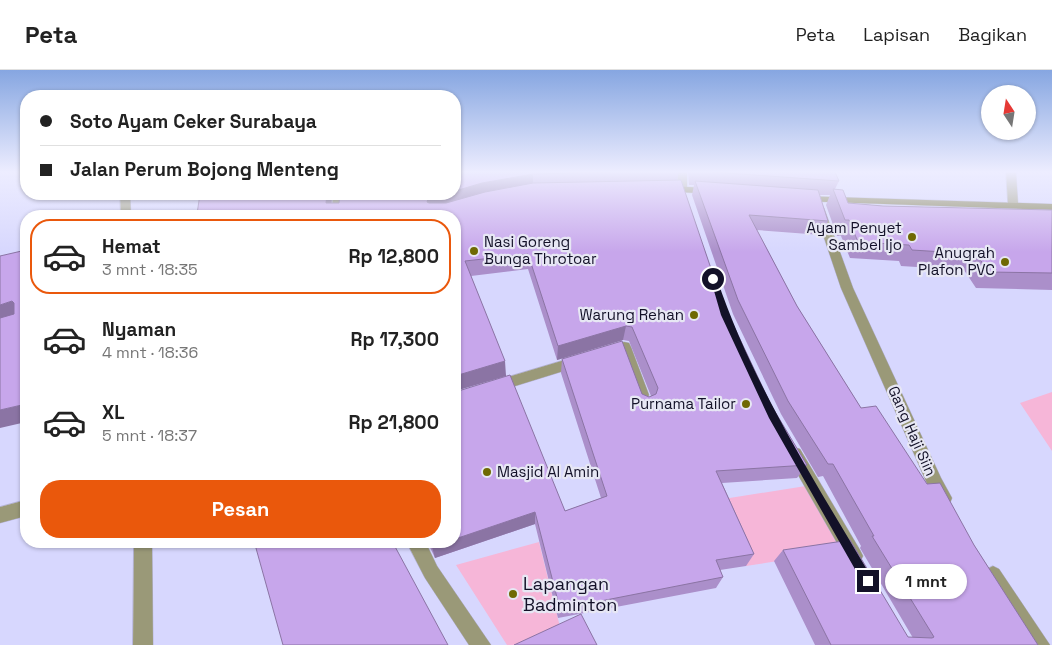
<!DOCTYPE html>
<html lang="id">
<meta charset="utf-8">
<style>
body{margin:0;font-family:"Space Grotesk",sans-serif;background:#f2f2f2;color:#222;height:100vh;display:flex;flex-direction:column;font-size:19px;white-space:nowrap}
*{box-sizing:border-box;margin:0}
p{font-size:16px;color:#767676}
.icon{flex:none;width:28px;height:28px;fill:none;stroke:currentColor;stroke-width:2;stroke-linecap:round;stroke-linejoin:round}
.map{position:relative;flex:1;overflow:hidden}
.drawer{position:absolute;left:20px;top:140px;width:441px;height:338px;display:flex;flex-direction:column;background:#fff;border-radius:20px;box-shadow:0 1px 4px #0004}
.drawer>*{flex:none}
.hud{position:absolute;left:20px;top:20px;width:441px;height:110px;border-radius:20px;box-shadow:0 1px 4px #0004;display:grid;align-content:center;height:110px;padding:0 20px;background:#fff}
.needle{width:32px;rotate:348deg}
.fabs{position:absolute;left:981px;top:15px;display:grid;gap:10px}
.fabs a{display:grid;place-items:center;width:55px;height:55px;border-radius:50%;background:#fff;box-shadow:0 1px 4px #0004;font-size:25px}
.end{position:absolute;width:22px;height:22px;margin:-11px;border:6px solid #131128;background:#fff;box-shadow:0 0 0 2px #fff}
.from{border-radius:50%}
.bubble{position:absolute;height:35px;border-radius:18px;background:#fff;box-shadow:0 1px 4px #0004;font-size:16px;font-weight:800;line-height:35px;text-align:center}
.hud b{display:flex;align-items:center;gap:18px;height:48px;font-size:19px}
.hud b+b{border-top:1px solid #e0e0e0}
.hud i{width:12px;height:12px;background:#222}
ul{padding:9px 0 0;list-style:none}
li{display:flex;align-items:center;gap:15px;height:75px;margin:0 10px 8px;padding:0 10px;border:2px solid transparent;border-radius:20px}
li div{flex:1}
li b{display:block;font-size:19px}
li em{font-style:normal;font-weight:800}
li.on{border-color:#ea580c}
li>.icon{width:45px;height:45px;stroke-width:1.5}
.button{display:flex;gap:10px;margin-top:auto;padding:10px 20px}
.button a{flex:1;height:58px;border-radius:20px;background:#ea580c;color:#fff;font-size:20px;font-weight:800;line-height:58px;text-align:center}
header{display:flex;align-items:center;gap:30px;box-sizing:border-box;height:70px;padding:0 25px;background:#fff;border-bottom:1px solid #e0e0e0}
header strong{font-size:24px}
nav{display:flex;gap:28px;margin-inline-start:auto;font-size:18px}
.map>svg:first-child{display:block}
.green{fill:#f6b6d8}
.lines{fill:none;stroke-linecap:round;stroke-linejoin:round}
.service-casing{stroke:#b4b3d7;stroke-width:1}
.minor-casing{stroke:#b4b3d7;stroke-width:1}
.tertiary-casing{stroke:#b4b3d7;stroke-width:1}
.secondary-casing{stroke:#b4b3d7;stroke-width:1}
.service{fill:#9a9978;fill-rule:evenodd}
.minor{fill:#9a9978;fill-rule:evenodd}
.tertiary{fill:#9a9978;fill-rule:evenodd}
.secondary{fill:#7b7947;fill-rule:evenodd}
.wall{fill:#ab8fca}
.shaded-wall{fill:#8b74a4}
.building{fill:#c7a6eb;stroke:#8b74a4}
.route{fill:#131128}
.poi-dot{fill:#6f6903;stroke:#e7e7f4;stroke-width:2}
.labels{text-anchor:middle;stroke-width:4.5;stroke-linejoin:round;paint-order:stroke}
.poi-label{font-size:15px;fill:#131128;stroke:#e7e7f4;text-anchor:end}
.street-label{font-size:15px;fill:#131128;stroke:#e7e7f4}
.near-poi-label{font-size:18px;fill:#131128;stroke:#e7e7f4;text-anchor:start}
</style>
<header>
<strong>Peta</strong>
<nav><a>Peta</a><a>Lapisan</a><a>Bagikan</a></nav>
</header>
<div class="map">
<svg width="1052" height="575" viewBox="0 0 1052 575">
<rect width="100%" height="100%" fill="#d7d7fe"/>
<path class="green" d="M1052,322v59l-32,-48z
M812,415l29,66 -95,15 -29,-66z
M539,472l22,89 -29,14h-25l-51,-80z"/>
<g class="lines">
<defs>
<path id="service" d="M1006,102h10l2,32 -1,2h-8l-1,-2z"/>
<path id="minor" d="M120,124h10l1,22h-10z
M333,124h10l-1,22h-10z
M819,135l5,3 29,80 88,190 11,20 -2,5 -6,3 -6,-3 -9,-15 -88,-200 -27,-80z
M624,272l5,1 2,4 18,48 -2,4 -5,2 -5,-2 -17,-46 -14,4 -5,-1 -2,-4 2,-4z
M578,286l5,1 2,4 -2,4 -87,27 -5,-2 -2,-4 2,-4z
M794,377l6,2 60,101 3,6 -3,6 -6,3 -6,-3 -62,-108 2,-5z
M26,430v16l-26,7v-16z
M134,471h18l1,104h-20z
M406,471h19l12,25 54,79h-22l-44,-67z
M993,496l6,3 51,76h-22l-41,-64 -3,-6 3,-6z"/>
<path id="tertiary" d="M677,102h10v19l-4,1 -5,-3z"/>
<path id="secondary" d="M666,116l46,2 5,3 -5,3 -50,-3 -1,-2z
M803,126l249,8v6l-253,-9 -1,-2z"/>
</defs>
<use href="#service" class="service-casing"/>
<use href="#minor" class="minor-casing"/>
<use href="#tertiary" class="tertiary-casing"/>
<use href="#secondary" class="secondary-casing"/>
<use href="#service" class="service"/>
<use href="#minor" class="minor"/>
<use href="#tertiary" class="tertiary"/>
<use href="#secondary" class="secondary"/>
</g>
<path class="wall" d="M455,102h224l-2,8 45,121 49,104 36,60 -10,13 -75,5 32,71 -8,12 -26,4 3,7 -7,11 -158,30 -23,-94 -100,34 -8,-17h28v-149l110,119 36,-13 -40,-125 1,-14 87,38 2,-1 -22,-55 -6,-1 -66,20 -29,-91 -57,7 35,100 -51,15v-175l-258,-2 135,-20 -1,9h8z
M688,102h147l4,9 -4,8 13,14 35,3 169,4v80l-76,-2 -12,-18 -63,-4 -2,-5 -49,-3 -9,-22h-4l-11,-31 4,-10h-11l9,26 -6,14 -65,-5 40,76 64,102 66,76 47,61 64,100h-223l-41,-84 9,-11 125,87 5,1 -53,-90 1,-2 -38,-70 -5,1 -37,-63 -48,-100 -41,-119 2,-10h-5z"/>
<path class="shaded-wall" d="M533,104v14l-103,25 -3,-11 1,-3 17,-5h10v-3l27,-8z
M327,124h5l-1,22 -5,-13z
M12,231l14,15 -26,7v-18z
M626,256l-3,14 -66,20 1,-14z
M505,291l1,15 -51,15v-15z
M26,334v18l-26,6v-18z
M535,442v12l-100,34 -3,-11 16,-6h7v-2z"/>
<path class="building" d="M455,102h155l-77,2 -51,9 -27,8z
M713,102h122l4,9z
M681,110l41,121 49,104 36,60 -91,6 38,83 -38,6 7,17 -163,32 -25,-97 -80,27v-147l55,-17 55,136 42,-15 -45,-137 60,-18 20,53 7,3 7,-3 2,-6 -26,-61 -6,-1 -68,20 -30,-92 -63,7 40,100 -50,15v-160h-268l10,-2 3,-20h127l-1,9h13l1,-9h105l-17,5 -1,3 2,1h17l39,-11 48,-9z
M695,111l123,9 10,31 -79,-6 48,91 64,102 15,-2 51,78 13,-1 34,62 64,100h-207l-48,-95 67,-10 58,97 24,1 2,-1 -62,-101h2l-41,-72h-5l-40,-63 -50,-101z
M833,119l10,1 5,13 35,3 169,4v63l-63,-1 -13,-18 -64,-4 -3,-5 -51,-3 -9,-22h-4z
M26,180v154l-26,6v-92l14,-4v-11l-2,-2 -12,4v-49z
M254,471h138l56,104h-165z
M429,471h19l-16,6z
M581,544l16,31h-83z"/>
<linearGradient id="sky" x2="0" y2="1"><stop stop-color="#86a6e1"/><stop offset="0.56" stop-color="#ededff"/><stop offset="1" stop-color="#ededff" stop-opacity="0"/></linearGradient>
<rect width="1052" height="182" fill="url(#sky)"/>
<path class="route" d="M710,207l7,2c36,107 98,202 155,299l2,3 -2,4 -4,2 -4,-2 -95,-167 -48,-103z"/>
<g class="poi-dot">
<circle cx="912" cy="167" r="5"/>
<circle cx="474" cy="181" r="5"/>
<circle cx="1005" cy="192" r="5"/>
<circle cx="694" cy="245" r="5"/>
<circle cx="746" cy="334" r="5"/>
<circle cx="487" cy="402" r="5"/>
<circle cx="513" cy="524" r="5"/>
</g>
<g class="labels">
<g class="poi-label">
<text x="902" y="163">Ayam Penyet<tspan x="902" dy="17">Sambel Ijo</tspan></text>
<text x="484" y="177" text-anchor="start">Nasi Goreng<tspan x="484" dy="17">Bunga Throtoar</tspan></text>
<text x="995" y="188">Anugrah<tspan x="995" dy="17">Plafon PVC</tspan></text>
<text x="684" y="250">Warung Rehan</text>
<text x="736" y="339">Purnama Tailor</text>
<text x="497" y="407" text-anchor="start">Masjid Al Amin</text>
</g>
<g class="street-label">
<text transform="translate(912 361) rotate(66)" y="5">Gang Haji Siin</text>
</g>
<g class="near-poi-label">
<text x="523" y="520">Lapangan<tspan x="523" dy="21">Badminton</tspan></text>
</g>
</g>
</svg>
<div class="fabs">
<a><svg class="needle" viewBox="-14 -14 28 28"><path d="M0-13l5 13h-10z" fill="#e53935"/><path d="M0 13l5-13h-10z" fill="#767676"/></svg></a>
</div>
<i class="end from" style="left:713px;top:209px"></i>
<i class="end" style="left:868px;top:511px"></i>
<div class="bubble" style="left:885px;top:494px;width:82px">1 mnt</div>
<div class="hud">
<b><i class="from"></i>Soto Ayam Ceker Surabaya</b>
<b><i></i>Jalan Perum Bojong Menteng</b>
</div>
<section class="drawer">
<ul>
<li class="on"><svg class="icon" aria-label="car" viewBox="0 0 24 24"><path d="M5 17H2v-5l4-1 3-4h7l3 4 3 1v5h-3M9 17h6M6 11h13"/><circle cx="7" cy="17" r="2"/><circle cx="17" cy="17" r="2"/></svg><div><b>Hemat</b><p>3 mnt · 18:35</p></div><em>Rp 12,800</em></li>
<li><svg class="icon" aria-label="car" viewBox="0 0 24 24"><path d="M5 17H2v-5l4-1 3-4h7l3 4 3 1v5h-3M9 17h6M6 11h13"/><circle cx="7" cy="17" r="2"/><circle cx="17" cy="17" r="2"/></svg><div><b>Nyaman</b><p>4 mnt · 18:36</p></div><em>Rp 17,300</em></li>
<li><svg class="icon" aria-label="car" viewBox="0 0 24 24"><path d="M5 17H2v-5l4-1 3-4h7l3 4 3 1v5h-3M9 17h6M6 11h13"/><circle cx="7" cy="17" r="2"/><circle cx="17" cy="17" r="2"/></svg><div><b>XL</b><p>5 mnt · 18:37</p></div><em>Rp 21,800</em></li>
</ul>
<div class="button"><a>Pesan</a></div>
</section>
</div>
